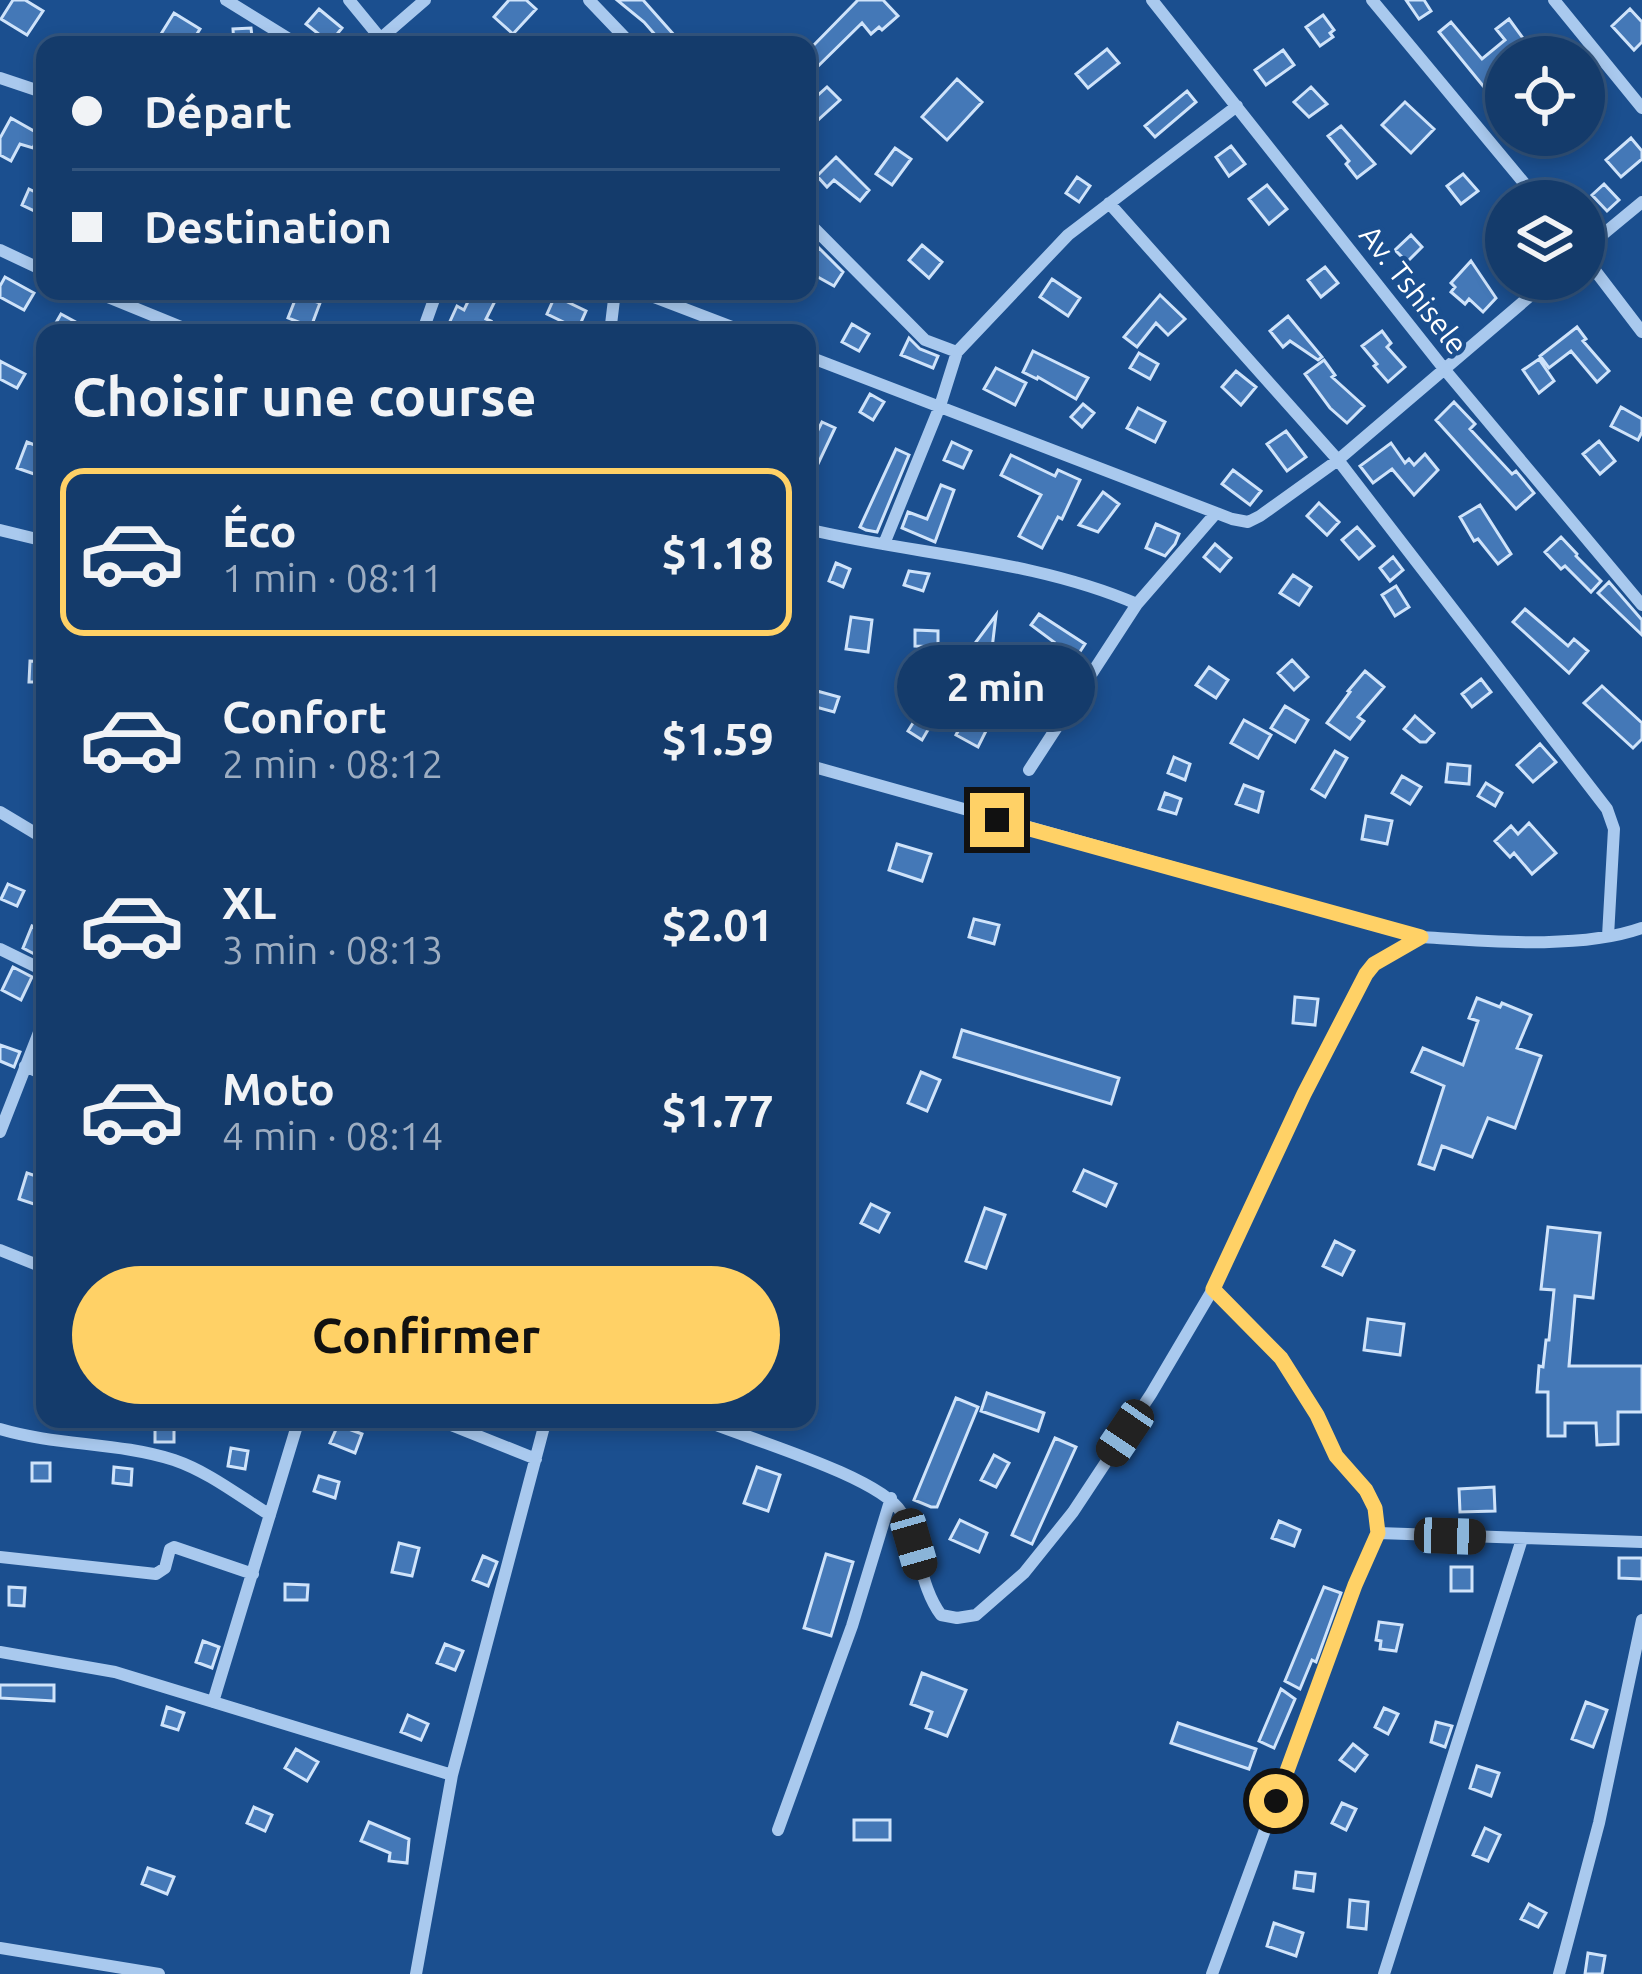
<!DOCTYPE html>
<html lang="fr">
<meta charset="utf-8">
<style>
body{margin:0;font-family:Ubuntu,sans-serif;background:#1d4271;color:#f1f3f6;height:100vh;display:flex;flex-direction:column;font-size:45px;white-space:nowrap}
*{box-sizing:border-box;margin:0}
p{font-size:39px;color:#9dadc1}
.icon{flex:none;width:66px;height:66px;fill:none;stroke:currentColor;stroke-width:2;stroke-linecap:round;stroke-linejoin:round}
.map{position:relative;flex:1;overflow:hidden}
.side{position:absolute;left:36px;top:324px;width:780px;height:1104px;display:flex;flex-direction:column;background:#143b6b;border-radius:24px;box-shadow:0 6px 18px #0003,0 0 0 3px #33557e}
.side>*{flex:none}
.banner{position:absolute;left:36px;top:36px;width:780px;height:264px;border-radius:24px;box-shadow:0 6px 18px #0003,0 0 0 3px #33557e;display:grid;align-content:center;height:264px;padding:0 36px;background:#143b6b}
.buttons{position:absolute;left:1485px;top:36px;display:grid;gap:24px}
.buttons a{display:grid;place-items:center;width:120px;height:120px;border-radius:50%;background:#143b6b;box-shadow:0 6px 18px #0003,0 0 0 3px #33557e;font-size:60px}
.end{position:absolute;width:54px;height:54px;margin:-27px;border:15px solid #ffd166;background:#111;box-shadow:0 0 0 6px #111}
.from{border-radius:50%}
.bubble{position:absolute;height:84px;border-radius:42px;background:#143b6b;box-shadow:0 6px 18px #0003,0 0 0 3px #33557e;font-size:39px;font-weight:700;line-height:84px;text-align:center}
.car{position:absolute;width:36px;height:72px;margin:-36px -18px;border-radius:15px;box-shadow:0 0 9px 3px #0007;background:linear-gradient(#222 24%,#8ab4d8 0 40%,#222 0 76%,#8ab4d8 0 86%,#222 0)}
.banner b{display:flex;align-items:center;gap:42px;height:114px;font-size:45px}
.banner b+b{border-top:3px solid #33557e}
.banner i{width:30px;height:30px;background:#f1f3f6}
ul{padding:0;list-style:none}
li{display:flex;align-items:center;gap:36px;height:168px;margin:0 24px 18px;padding:0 12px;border:6px solid transparent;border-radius:24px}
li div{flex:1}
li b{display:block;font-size:45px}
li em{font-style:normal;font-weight:700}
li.on{border-color:#ffd166}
li>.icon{width:108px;height:108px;stroke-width:1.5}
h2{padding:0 36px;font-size:54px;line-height:144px}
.action{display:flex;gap:24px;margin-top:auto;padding:24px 36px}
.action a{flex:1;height:138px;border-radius:72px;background:#ffd166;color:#111;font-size:48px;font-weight:700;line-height:138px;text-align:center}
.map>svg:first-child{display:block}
.building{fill:#4478b7;stroke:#cfe3fa;stroke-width:3}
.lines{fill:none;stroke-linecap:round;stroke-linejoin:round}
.street{stroke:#a9c9ee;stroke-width:12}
.route{stroke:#ffd166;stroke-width:15}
.labels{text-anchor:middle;stroke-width:9;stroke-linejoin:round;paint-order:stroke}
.street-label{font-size:30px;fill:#fff;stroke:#1b4f8f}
</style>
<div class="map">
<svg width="1642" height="1974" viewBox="0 0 1642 1974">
<rect width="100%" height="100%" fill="#1b4f8f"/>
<path class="building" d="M13,0h12l18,11 -16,24 -26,-16z
M509,0h17l10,9 -23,25 -19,-17z
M617,0h26l39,44 -18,1 -20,-23z
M858,0h25l15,16 -16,14 -3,-3 -8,7 -9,-11 -55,54v-25z
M1406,0h18l7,11 -12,8z
M319,9l23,19 -12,15 -24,-19z
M1630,9l12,13v20l-8,8 -22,-24z
M174,13l26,16 -10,16h-11l-18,-11z
M1323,15l11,15 -4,3 3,4 -13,9 -14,-19z
M1509,19l19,26 -17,12h-5v57l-67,-82 12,-10 31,37 23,-19 -9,-11z
M251,28l2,17h-19l-1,-16z
M1107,49l12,14 -31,25 -12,-14z
M1283,50l11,15 -28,20 -11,-15z
M957,79l25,23 -35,38 -25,-23z
M827,87l13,13 -33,30v-25z
M1311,87l16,17 -18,13 -15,-15z
M1187,91l9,11 -41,35 -10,-11z
M1405,102l29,27 -23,24 -29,-28z
M11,118l28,16 -6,14 -13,-4 -9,17 -11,-6v-17z
M1341,126l34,38 -18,14 -11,-14 3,-3 -21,-25z
M1631,138l11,13v8l-21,18 -15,-17z
M1231,146l14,18 -16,12 -13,-19z
M895,148l16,11 -19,26 -16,-11z
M836,157l33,33 -9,11 -26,-21 -7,7 -10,-11z
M1463,174l15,17 -17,13 -14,-18z
M1077,177l13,9 -11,16 -13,-9z
M1604,184l15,16 -12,11 -15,-16z
M1267,185l20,24 -18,15 -20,-25z
M29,189l16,8v19l-23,-11z
M1411,235l11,12 -15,15 -12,-12z
M922,245l20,17 -13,16 -20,-18z
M819,248l24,24 -9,14 -27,-15z
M1471,261l25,37 -13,14 -14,-13 -4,5 -14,-12 4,-5 -4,-4z
M1325,267l13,16 -17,14 -13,-17z
M5,277l29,16 -10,17 -24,-13v-11z
M1052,279l28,19 -12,18 -28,-19z
M473,291h27l-14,28 5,2 -5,12h-26l-13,-5 10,-22 7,4z
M297,295l23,8 -9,24 -23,-9z
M1160,295l25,24 -17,16 -12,-12 -19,24 -13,-10z
M555,296l31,15 -8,18 -31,-15z
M61,314l35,19h-34l-9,-5z
M1288,316l34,41 -4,3 -28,-19 -7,6 -13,-16z
M852,324l17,10 -10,17 -17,-9z
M1577,327l9,12 -3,2 26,30 -12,11 -26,-31 -22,17 -9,-12z
M1382,331l9,12 -4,4 18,20 -17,15 -14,-16 3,-2 -15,-18z
M909,338l11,11 18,7 -5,12 -32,-13z
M1033,351l55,27 -12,21 -38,-22 -1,2 -14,-7z
M1139,353l19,11 -8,15 -20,-11z
M1539,359l15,22 -15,12 -16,-23z
M1324,360l11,15 -3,2 32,29 -17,17 -17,-15 -25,-34z
M0,361l25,13 -8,14 -17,-9z
M996,368l30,15 -11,22 -31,-16z
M1236,371l20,16 -15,18 -19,-18z
M870,394l14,8 -11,18 -13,-8z
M1454,402l21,22 -5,5 42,45 4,-3 18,22 -18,16 -80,-89z
M1083,404l11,9 -12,14 -11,-10z
M1621,407l21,12v13l-4,8 -27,-14z
M1138,408l27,14 -10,20 -28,-14z
M822,422l13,6 -28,59v-35z
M1286,431l20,26 -19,14 -20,-27z
M1599,441l16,20 -15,13 -17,-20z
M27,442l18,7v14l-5,13 -23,-8z
M952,442l19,9 -8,17 -19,-8z
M1391,443l14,20 4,-4 5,6 11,-11 13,16 -24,25 -22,-26 -19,14 -13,-17z
M896,449l13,6 -32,77 -11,-2 -6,-3z
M1011,455l44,21 3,-6 22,10 -18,39 -4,-2 -16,31 -23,-12 22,-41 -40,-20z
M1233,470l28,21 -11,14 -28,-21z
M941,485l13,5 -19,52 -33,-14 6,-16 19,7z
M1103,492l16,12 -21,28 -19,-7z
M1319,503l20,19 -12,13 -20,-19z
M1480,505l31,49 -13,10 -20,-25 -4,2 -14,-24z
M1156,524l23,10 -4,10 -10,12 -19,-8z
M1357,527l17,19 -15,13 -17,-19z
M1561,537l16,17 -1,2 25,25 -10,11 -26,-26 -4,3 -16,-17z
M1215,544l16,14 -11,13 -16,-14z
M1393,557l10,13 -13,11 -10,-13z
M836,563l14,6 -7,18 -14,-6z
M909,571l20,3 -6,17 -19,-6z
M1293,575l18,12 -12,18 -19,-12z
M1609,582l33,38v15l-44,-42z
M1396,586l13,21 -14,9 -13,-21z
M1525,609l43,37 6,-7 14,12 -19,22 -56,-51z
M1039,614l46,30 -19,29 -23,-14 11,-17 -23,-17z
M996,615l-5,42 -24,-3z
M851,617l21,3 -4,32 -22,-3z
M915,630l23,1v16l-23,-1z
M1292,660l16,17 -14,13 -16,-17z
M30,661l15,1v20h-16z
M1209,667l19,13 -12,18 -20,-13z
M1365,671l19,16 -26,30 6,4 -14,18 -23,-16 23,-31 -2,-1z
M1481,679l10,13 -19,15 -10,-13z
M1602,686l40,37v16l-9,9 -49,-45z
M817,691l22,6 -5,15 -22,-6z
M1285,706l23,14 -13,22 -24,-14z
M967,714l22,11 -11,22 -22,-12z
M918,715l14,8 -10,17 -14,-9z
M1415,716l19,17 -8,9h-6l-16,-13z
M1244,720l27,15 -13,23 -27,-15z
M1540,744l16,18 -23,20 -16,-17z
M1335,751l12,7 -22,39 -13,-8z
M1174,757l16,7 -5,16 -17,-7z
M1448,764l22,2 -1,18 -23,-2z
M1402,776l19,11 -11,17 -18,-11z
M1486,783l16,10 -7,13 -17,-10z
M1244,785l19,7 -5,20 -22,-8z
M1165,793l16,6 -5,15 -17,-5z
M1366,816l26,5 -5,23 -25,-5z
M1529,823l27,30 -24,21 -18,-21 -4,4 -15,-16 16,-15 7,8z
M897,844l34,10 -9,27 -33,-11z
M8,884l16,7 -7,15 -16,-7z
M974,919l25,6 -5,19 -25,-7z
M32,926l13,5v21l-3,6 -19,-10z
M13,967l19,10 -11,23 -19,-10z
M1295,997l23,2 -3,26 -22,-2z
M1477,998l23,9 2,-4 29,12 -14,33 24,8 -26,72 -27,-10 -16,39 -30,-11 -8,23 -15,-5 25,-78 -32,-14 11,-24 40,17 15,-44 -9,-3z
M962,1030l157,48 -8,26 -157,-47z
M0,1045l20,7 -6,15 -14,-6z
M921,1072l19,8 -13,31 -19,-8z
M1084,1170l32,14 -10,22 -32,-15z
M27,1173l18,6 -5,27 -21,-7z
M871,1204l18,9 -10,19 -18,-9z
M985,1208l20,7 -19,53 -20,-7z
M1548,1227l52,6 -7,65 -18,-2 -6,70h73v46h-24v32l-21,1 -1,-22h-31v13h-17v-44h-11l2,-26 4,1 3,-27h3l5,-50 -13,-1z
M1335,1241l19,10 -12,24 -19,-9z
M1368,1319l36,5 -4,31 -36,-5z
M987,1393l57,20 -6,18 -57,-20z
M956,1398l22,9 -41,100h-6l-17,-7z
M155,1419h19v23h-19z
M338,1425l24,9 -7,19 -25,-10z
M1055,1438l21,9 -44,97 -20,-9z
M231,1448l17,3 -3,18 -17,-3z
M994,1455l15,8 -13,24 -15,-7z
M32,1463h18v18h-18z
M114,1467l18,2 -1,16 -18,-2z
M757,1467l23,8 -12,36 -24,-8z
M319,1476l20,6 -4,16 -21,-7z
M1494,1487l1,24 -35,1 -1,-23z
M960,1520l27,13 -8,19 -29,-13z
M1279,1521l21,9 -6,16 -22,-8z
M399,1543l20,5 -7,28 -20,-4z
M826,1554l27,8 -22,74 -27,-8z
M483,1556l14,6 -9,24 -15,-6z
M1619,1558h23v21l-23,-1z
M1451,1567h21v24h-21z
M285,1584l23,1 -1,15h-22z
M9,1587l16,1 -1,18 -15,-1z
M1324,1587l17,6 -25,69 -4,-2 -12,29 -15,-8z
M1379,1622l23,3 -6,26 -16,-2 1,-8 -5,-1z
M203,1641l16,6 -7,21 -16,-6z
M445,1644l18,7 -8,19 -18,-7z
M922,1673l44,17 -19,46 -21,-8 6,-16 -21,-8z
M0,1685h54v16l-54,-3z
M1281,1689l14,10 -21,49 -15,-7z
M1586,1702l21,8 -14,37 -21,-8z
M167,1707l17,6 -6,17 -16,-5z
M1384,1708l14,6 -10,20 -13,-7z
M408,1715l20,9 -7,16 -20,-8z
M1436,1722l16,4 -7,21 -14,-5z
M1178,1723l78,26 -7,20 -78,-26z
M1353,1744l14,11 -12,16 -15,-11z
M296,1749l22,13 -11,19 -22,-13z
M1477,1766l22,7 -8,23 -21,-8z
M1342,1803l14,6 -10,21 -14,-7z
M254,1807l18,8 -7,16 -18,-8z
M854,1820h36v20h-36z
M369,1822l40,17 -2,24 -18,-2 1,-8 -29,-12z
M1485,1828l15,7 -12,26 -15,-6z
M148,1868l26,9 -7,17 -25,-10z
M1296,1872l19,2 -2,17 -19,-3z
M1350,1900l18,2 -2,27 -18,-2z
M1529,1904l17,9 -8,14 -17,-8z
M1274,1923l29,10 -7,23 -29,-10z
M1588,1953l17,3 -3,18h-17z"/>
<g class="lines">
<path class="street" d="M226,0l73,45
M349,0l32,39
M589,0l43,45
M1152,0l293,370 197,235
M1372,0l167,201
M1554,0l88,108
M373,45l52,-45
M0,78l45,15
M1109,203l229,257 269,349 7,20 -6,107
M807,221l118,119 32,12
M0,250l45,21
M1584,250l58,-48
M1584,256l58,76
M93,291l103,42
M638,291l110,42
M422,333l15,-42
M610,333l5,-42
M807,356l425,163 16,3 12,-6 78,-56 212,-181
M807,529c109,26 226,30 330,75l-108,166
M0,530l45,11
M884,544l56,-138 17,-54 111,-117 169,-129
M1137,604l79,-91
M807,765l614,172c65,4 160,13 221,-9
M0,812l45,27
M0,949l45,22
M25,1066l20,9
M0,1132l45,-115
M0,1250l45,18
M436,1419l100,40
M701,1419c44,19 178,57 200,93 19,33 18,73 40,103l16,3 19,-3 48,-42 49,-61 78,-118 62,-105 91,-195 62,-121 8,-9 47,-27
M0,1429c57,17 118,13 174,31 35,12 65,36 96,55
M1378,1533l264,9
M0,1557l156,17 9,-6 5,-19 4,-2 79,27
M0,1652l115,20 337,103
M213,1702l86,-283
M778,1830l74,-204 39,-128
M0,1948l159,26
M416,1974l36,-199 94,-356
M1212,1974l143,-389 23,-52 -3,-25 -10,-18 -29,-34 -19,-41 -36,-56 -68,-70
M1384,1974l138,-435
M1559,1974l40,-151 43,-203"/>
</g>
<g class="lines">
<path class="route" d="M997,820l424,117 -47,27 -8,10 -62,120 -91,195 68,69 36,57 19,41 30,34 9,18 3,25 -23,52 -79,216"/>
</g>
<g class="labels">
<g class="street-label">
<text transform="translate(1413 290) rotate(52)" y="10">Av. Tshisele</text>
</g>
</g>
</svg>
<div class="buttons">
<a><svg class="icon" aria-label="locate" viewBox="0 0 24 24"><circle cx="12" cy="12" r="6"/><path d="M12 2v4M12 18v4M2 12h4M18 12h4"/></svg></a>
<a><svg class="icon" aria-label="layers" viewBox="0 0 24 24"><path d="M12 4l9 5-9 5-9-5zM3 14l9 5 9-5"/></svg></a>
</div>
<i class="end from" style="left:1276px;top:1801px"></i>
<i class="end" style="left:997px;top:820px"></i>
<div class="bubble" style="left:897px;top:645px;width:198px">2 min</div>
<i class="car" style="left:1125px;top:1433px;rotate:214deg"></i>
<i class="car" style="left:1450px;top:1536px;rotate:92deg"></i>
<i class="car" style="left:914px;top:1544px;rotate:164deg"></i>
<div class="banner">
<b><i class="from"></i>Départ</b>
<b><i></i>Destination</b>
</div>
<section class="side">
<h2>Choisir une course</h2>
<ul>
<li class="on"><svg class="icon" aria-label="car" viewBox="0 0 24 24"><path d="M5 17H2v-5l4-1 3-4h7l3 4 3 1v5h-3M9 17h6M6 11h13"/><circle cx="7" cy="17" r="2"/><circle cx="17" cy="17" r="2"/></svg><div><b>Éco</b><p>1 min · 08:11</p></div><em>$1.18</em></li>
<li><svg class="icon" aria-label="car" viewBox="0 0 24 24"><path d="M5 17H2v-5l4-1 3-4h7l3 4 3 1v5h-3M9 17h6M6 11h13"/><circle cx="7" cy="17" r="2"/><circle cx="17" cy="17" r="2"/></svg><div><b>Confort</b><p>2 min · 08:12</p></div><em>$1.59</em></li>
<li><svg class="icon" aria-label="car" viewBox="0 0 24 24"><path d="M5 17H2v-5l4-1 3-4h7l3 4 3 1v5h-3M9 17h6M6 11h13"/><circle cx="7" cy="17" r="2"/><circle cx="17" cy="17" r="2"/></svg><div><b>XL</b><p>3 min · 08:13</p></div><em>$2.01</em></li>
<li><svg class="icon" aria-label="car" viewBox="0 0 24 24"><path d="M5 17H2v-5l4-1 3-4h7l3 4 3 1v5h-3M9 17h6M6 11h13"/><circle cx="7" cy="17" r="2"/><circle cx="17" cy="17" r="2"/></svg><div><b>Moto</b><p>4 min · 08:14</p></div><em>$1.77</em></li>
</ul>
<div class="action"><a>Confirmer</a></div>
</section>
</div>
